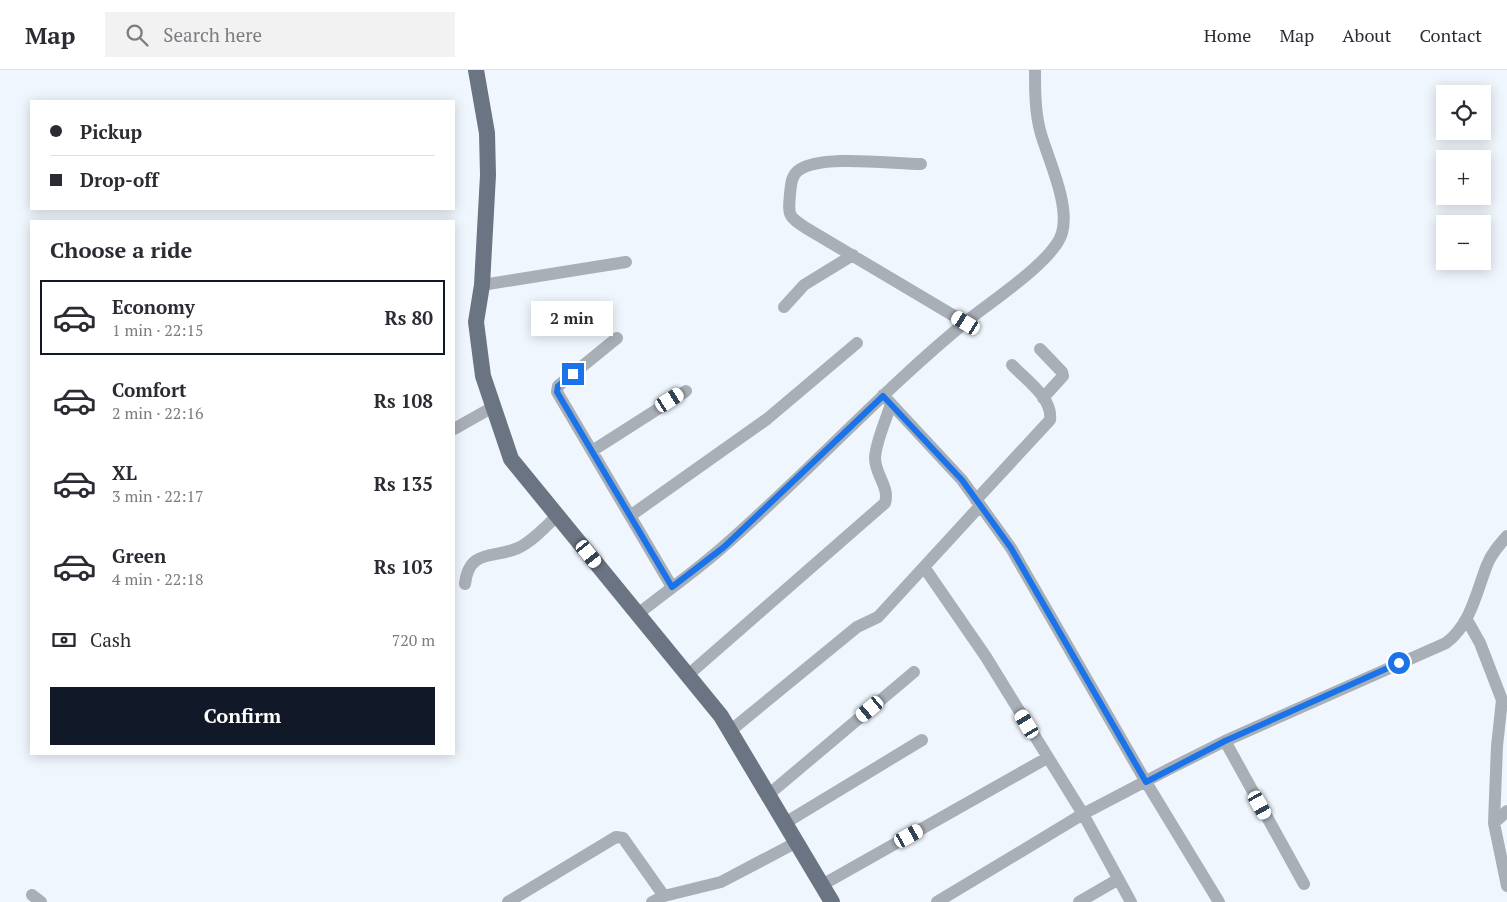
<!DOCTYPE html>
<meta charset="utf-8">
<style>
body{margin:0;font-family:"PT Serif",serif;background:#f2f2f3;color:#2b2b33;height:100vh;display:flex;flex-direction:column;font-size:19px;white-space:nowrap}
*{box-sizing:border-box;margin:0}
p{font-size:16px;color:#7c7c81}
.icon{flex:none;width:28px;height:28px;fill:none;stroke:currentColor;stroke-width:2;stroke-linecap:round;stroke-linejoin:round}
.map{position:relative;flex:1;overflow:hidden}
.details{position:absolute;left:30px;top:150px;width:425px;height:535px;display:flex;flex-direction:column;background:#fff;border-radius:0px;box-shadow:0 2px 12px #0003}
.details>*{flex:none}
.top-card{position:absolute;left:30px;top:30px;width:425px;height:110px;border-radius:0px;box-shadow:0 2px 12px #0003;display:grid;align-content:center;height:110px;padding:0 20px;background:#fff}
.buttons{position:absolute;left:1436px;top:15px;display:grid;gap:10px}
.buttons a{display:grid;place-items:center;width:55px;height:55px;border-radius:0px;background:#fff;box-shadow:0 2px 12px #0003;font-size:25px}
.end{position:absolute;width:22px;height:22px;margin:-11px;border:6px solid #1a73e8;background:#fff;box-shadow:0 0 0 2px #fff}
.from{border-radius:50%}
.bubble{position:absolute;height:35px;border-radius:0px;background:#fff;box-shadow:0 2px 12px #0003;font-size:16px;font-weight:700;line-height:35px;text-align:center}
.car{position:absolute;width:15px;height:30px;margin:-15px -8px;border-radius:6px;box-shadow:0 0 4px 1px #0007;background:linear-gradient(#fff 24%,#345 0 40%,#fff 0 76%,#345 0 86%,#fff 0)}
.top-card b{display:flex;align-items:center;gap:18px;height:48px;font-size:19px}
.top-card b+b{border-top:1px solid #e1e1e2}
.top-card i{width:12px;height:12px;background:#2b2b33}
ul{padding:0;list-style:none}
li{display:flex;align-items:center;gap:15px;height:75px;margin:0 10px 8px;padding:0 10px;border:2px solid transparent;border-radius:0px}
li div{flex:1}
li b{display:block;font-size:19px}
li em{font-style:normal;font-weight:700}
li.selected{border-color:#111827}
li>.icon{width:45px;height:45px;stroke-width:1.5}
h2{padding:0 20px;font-size:22px;line-height:60px}
.pay{display:flex;align-items:center;gap:12px;height:55px;padding:0 20px;font-size:19px}
.pay p{margin-inline-start:auto}
.action{display:flex;gap:10px;margin-top:auto;padding:10px 20px}
.action a{flex:1;height:58px;border-radius:0px;background:#111827;color:#fff;font-size:20px;font-weight:700;line-height:58px;text-align:center}
header{display:flex;align-items:center;gap:30px;box-sizing:border-box;height:70px;padding:0 25px;background:#fff;border-bottom:1px solid #e1e1e2}
header strong{font-size:24px}
nav{display:flex;gap:28px;margin-inline-start:auto;font-size:18px}
.search{width:350px;height:45px;background:#f2f2f3;display:flex;align-items:center;gap:12px;box-sizing:border-box;padding:0 18px;border-radius:0px;color:#7c7c81;font-size:19px}
.map>svg:first-child{display:block}
.lines{fill:none;stroke-linecap:round;stroke-linejoin:round}
.minor{stroke:#a9afb7;stroke-width:12}
.major{stroke:#6a7482;stroke-width:16}
.route{stroke:#1a73e8;stroke-width:6}
</style>
<header>
<strong>Map</strong>
<div class="search"><svg class="icon" aria-label="search" viewBox="0 0 24 24"><circle cx="10" cy="10" r="6"/><path d="M15 15l6 6"/></svg>Search here</div>
<nav><a>Home</a><a>Map</a><a>About</a><a>Contact</a></nav>
</header>
<div class="map">
<svg width="1507" height="832" viewBox="0 0 1507 832">
<rect width="100%" height="100%" fill="#f0f6fd"/>
<g class="lines">
<path class="minor" d="M921,94c-29,0 -99,-10 -122,6 -8,5 -8,16 -9,24 -2,22 -2,22 16,34l160,95
M482,215l144,-23
M784,237l20,-22 49,-30
M617,268l-59,48 -1,6 115,195
M1040,279l22,23 1,4 -20,22
M883,325l79,85 49,68 135,234 73,120
M454,359l39,-22
M592,381l94,-60
M976,430l74,-80c3,-22 -24,-40 -38,-55
M630,446l137,-97 90,-76
M924,497l62,90 97,157 48,88
M465,514c4,-36 29,-25 53,-36 15,-7 27,-21 39,-32
M638,544c29,-23 59,-44 86,-68 85,-74 160,-158 248,-229 23,-18 83,-58 90,-84 8,-28 -13,-72 -21,-99 -6,-20 -6,-43 -6,-64
M1467,550l13,23 22,57 -5,46 -3,77 13,63
M688,605l197,-172c5,-16 -10,-28 -10,-45 1,-17 11,-38 16,-54
M730,661l127,-104 21,-10 102,-111
M1225,671l79,143
M768,725l146,-123
M785,753l137,-83
M1494,753l13,-12
M822,815l225,-127
M32,825l9,7
M508,832l108,-65 7,1 41,58
M652,832l12,-6 57,-14 76,-40
M937,832l146,-88 88,-46 54,-27 221,-98c25,-19 30,-50 41,-78 4,-11 12,-20 20,-29
M1079,832l38,-22"/>
<path class="major" d="M476,0l11,63 1,42 -6,110 -6,37 7,54 28,83 210,257 111,186"/>
</g>
<g class="lines">
<path class="route" d="M573,304l-15,12 -1,6 115,195 52,-40 159,-151 79,84 49,68 135,234 79,-41 174,-78"/>
</g>
</svg>
<div class="buttons">
<a><svg class="icon" aria-label="locate" viewBox="0 0 24 24"><circle cx="12" cy="12" r="6"/><path d="M12 2v4M12 18v4M2 12h4M18 12h4"/></svg></a>
<a>+</a>
<a>−</a>
</div>
<i class="end from" style="left:1399px;top:593px"></i>
<i class="end" style="left:573px;top:304px"></i>
<div class="bubble" style="left:531px;top:231px;width:82px">2 min</div>
<i class="car" style="left:966px;top:253px;rotate:301deg"></i>
<i class="car" style="left:670px;top:330px;rotate:57deg"></i>
<i class="car" style="left:589px;top:484px;rotate:141deg"></i>
<i class="car" style="left:870px;top:639px;rotate:230deg"></i>
<i class="car" style="left:1027px;top:654px;rotate:329deg"></i>
<i class="car" style="left:1260px;top:735px;rotate:151deg"></i>
<i class="car" style="left:909px;top:766px;rotate:61deg"></i>
<div class="top-card">
<b><i class="from"></i>Pickup</b>
<b><i></i>Drop-off</b>
</div>
<section class="details">
<h2>Choose a ride</h2>
<ul>
<li class="selected"><svg class="icon" aria-label="car" viewBox="0 0 24 24"><path d="M5 17H2v-5l4-1 3-4h7l3 4 3 1v5h-3M9 17h6M6 11h13"/><circle cx="7" cy="17" r="2"/><circle cx="17" cy="17" r="2"/></svg><div><b>Economy</b><p>1 min · 22:15</p></div><em>Rs 80</em></li>
<li><svg class="icon" aria-label="car" viewBox="0 0 24 24"><path d="M5 17H2v-5l4-1 3-4h7l3 4 3 1v5h-3M9 17h6M6 11h13"/><circle cx="7" cy="17" r="2"/><circle cx="17" cy="17" r="2"/></svg><div><b>Comfort</b><p>2 min · 22:16</p></div><em>Rs 108</em></li>
<li><svg class="icon" aria-label="car" viewBox="0 0 24 24"><path d="M5 17H2v-5l4-1 3-4h7l3 4 3 1v5h-3M9 17h6M6 11h13"/><circle cx="7" cy="17" r="2"/><circle cx="17" cy="17" r="2"/></svg><div><b>XL</b><p>3 min · 22:17</p></div><em>Rs 135</em></li>
<li><svg class="icon" aria-label="car" viewBox="0 0 24 24"><path d="M5 17H2v-5l4-1 3-4h7l3 4 3 1v5h-3M9 17h6M6 11h13"/><circle cx="7" cy="17" r="2"/><circle cx="17" cy="17" r="2"/></svg><div><b>Green</b><p>4 min · 22:18</p></div><em>Rs 103</em></li>
</ul>
<div class="pay"><svg class="icon" aria-label="cash" viewBox="0 0 24 24"><path d="M3 7h18v10H3z"/><circle cx="12" cy="12" r="2"/></svg>Cash<p>720 m</p></div>
<div class="action"><a>Confirm</a></div>
</section>
</div>
